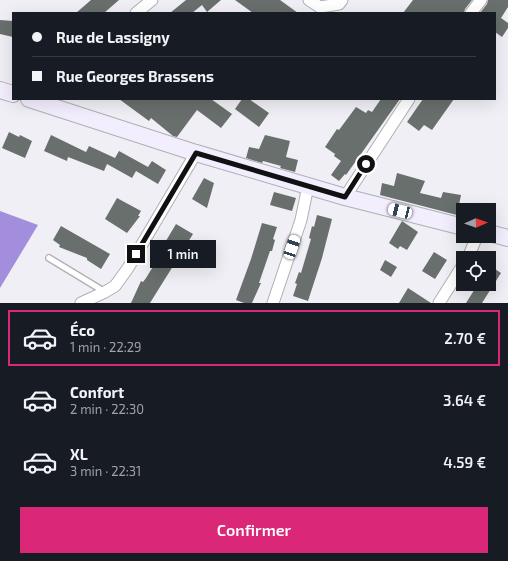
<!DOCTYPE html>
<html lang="fr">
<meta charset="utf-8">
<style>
body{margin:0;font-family:"Exo 2",sans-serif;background:#242831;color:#f1f3f6;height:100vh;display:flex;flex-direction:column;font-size:15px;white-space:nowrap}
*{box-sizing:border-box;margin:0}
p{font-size:13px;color:#9ea1a6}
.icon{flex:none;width:22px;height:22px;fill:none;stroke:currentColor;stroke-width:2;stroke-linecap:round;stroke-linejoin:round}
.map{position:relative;height:303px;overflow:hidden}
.drawer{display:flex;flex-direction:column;background:#171b24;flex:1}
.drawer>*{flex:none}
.hud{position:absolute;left:12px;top:12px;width:484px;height:88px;border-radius:0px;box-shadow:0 4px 16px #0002;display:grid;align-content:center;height:88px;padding:0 20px;background:#171b24}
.needle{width:26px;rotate:88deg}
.tools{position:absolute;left:456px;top:203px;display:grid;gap:8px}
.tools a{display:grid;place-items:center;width:40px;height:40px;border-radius:0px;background:#171b24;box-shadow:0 4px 16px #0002;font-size:20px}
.end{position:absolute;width:18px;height:18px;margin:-9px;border:5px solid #111113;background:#fff;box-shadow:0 0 0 2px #fff}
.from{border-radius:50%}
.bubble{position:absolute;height:28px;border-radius:0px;background:#171b24;box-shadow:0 4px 16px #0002;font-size:13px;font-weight:600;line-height:28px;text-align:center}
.car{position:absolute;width:12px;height:24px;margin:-12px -6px;border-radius:5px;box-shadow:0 0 3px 1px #0007;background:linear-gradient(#fff 24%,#345 0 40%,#fff 0 76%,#345 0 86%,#fff 0)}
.hud b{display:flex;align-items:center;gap:14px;height:38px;font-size:15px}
.hud b+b{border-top:1px solid #363941}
.hud i{width:10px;height:10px;background:#f1f3f6}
ul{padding:7px 0 0;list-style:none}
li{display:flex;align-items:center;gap:12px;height:56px;margin:0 8px 6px;padding:0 12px;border:2px solid transparent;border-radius:0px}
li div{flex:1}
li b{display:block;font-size:15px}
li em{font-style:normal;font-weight:600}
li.active{border-color:#db2777}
li>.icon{width:36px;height:36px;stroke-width:1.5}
.action{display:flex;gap:8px;margin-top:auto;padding:8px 20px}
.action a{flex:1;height:46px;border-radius:0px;background:#db2777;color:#fff;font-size:16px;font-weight:600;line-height:46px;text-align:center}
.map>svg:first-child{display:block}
.water{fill:#a38edd}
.building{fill:#696f6c}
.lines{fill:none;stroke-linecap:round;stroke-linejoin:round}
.lane-casing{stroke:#b0afb4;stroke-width:8}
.street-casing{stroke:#b0afb4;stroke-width:13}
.secondary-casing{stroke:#b0afb4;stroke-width:18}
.lane{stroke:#fff;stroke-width:5.5}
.street{stroke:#fff;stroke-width:11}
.secondary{stroke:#f2eefe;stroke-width:16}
.route{stroke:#111113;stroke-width:5}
</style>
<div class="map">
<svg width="508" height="303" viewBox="0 0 508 303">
<rect width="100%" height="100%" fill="#f0eff5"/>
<path class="water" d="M0,211l38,14 -38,63z"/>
<path class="building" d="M91,0h28l-15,13h-28z
M186,0h35l-14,12 -5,-7 -10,8h-22z
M235,0h45l18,13h-45z
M413,0h59l-7,9 -1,4h-61z
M488,0h20v7l-7,11 7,5v5l-6,9 -7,-5v-19h-15l7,-9z
M0,20l13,1v16l-13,-3z
M119,99h92l21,15 -11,14 -24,-18 -20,27 -4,-1 -22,-18 -2,3z
M242,99h7l20,14 -10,14 -24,-18z
M381,99h19l-54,76 -1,-1 -6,7 -8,-6 10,-14 -7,-5 1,-2 -10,-7 12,-18 2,1 17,-23 10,6 2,-3 4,2z
M423,99h31l-22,31 -8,-5 -5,6 -12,-9z
M9,132l10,5 1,-2 12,6 -7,17 -23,-10z
M51,135l35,17 3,-6 26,12 4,-7 29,16 4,-6 14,9 -8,14 -22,-13 -4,7 -25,-14 -3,7 -36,-14 -1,4 -23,-10z
M265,135l25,6 -4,16 12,3 -3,12 -15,-4 1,-2 -18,-5 -1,2 -16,-5 3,-11 10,2z
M397,173l28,8 -5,12 21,5 2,-6 18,3 -4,20 -77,-20 2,-12 12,3z
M204,178l10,5 -7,25 -15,-9z
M274,192l22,6 -4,13 -22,-6z
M117,198l24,13 -3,5h2l-13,17 -22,-14z
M317,215l15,4 -10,39 -14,43 -15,-5 4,-12 -2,-1 4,-11 2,1 10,-34 -2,-1 3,-12 2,1z
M402,221l16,11 -11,18 -7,-4 -2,3 -9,-6z
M262,223l15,4 -4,12 2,1 -3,11h-2l-11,32h2l-9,20h-8l-8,-3 15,-41z
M176,224l17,10 -43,69h-19l10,-22 2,1 3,-4 13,-21 -2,-1z
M61,226l49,28 -9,15 -14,-9v-2l-28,-11 1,-2 -7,-5z
M434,252l13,8 -12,19 -13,-8z
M385,260l12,7 -6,10 -11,-7z
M489,265l12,8 -19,30h-16l12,-19h11z
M408,288l23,15h-32z"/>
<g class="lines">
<defs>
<path id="lane" d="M49,258l56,34"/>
<path id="street" d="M309,0l11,7 19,-3 3,-4
M136,13l16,-13
M471,13l10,-13
M345,197l64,-98
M468,258l9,-22
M81,303l24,-11 10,-6 13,-18 68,-115
M273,303l28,-83 7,-34
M439,303l24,-38"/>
<path id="secondary" d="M0,90l13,4
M29,99l167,54 149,44 118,30
M489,233l19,5"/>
</defs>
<use href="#lane" class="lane-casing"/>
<use href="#street" class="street-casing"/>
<use href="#secondary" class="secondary-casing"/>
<use href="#lane" class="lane"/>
<use href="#street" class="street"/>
<use href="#secondary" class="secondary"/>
</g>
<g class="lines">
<path class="route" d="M136,254l60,-101 149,44 21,-33"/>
</g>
</svg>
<div class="tools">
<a><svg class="needle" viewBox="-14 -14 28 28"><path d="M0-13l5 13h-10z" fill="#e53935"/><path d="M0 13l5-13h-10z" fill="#9ea1a6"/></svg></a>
<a><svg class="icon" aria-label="locate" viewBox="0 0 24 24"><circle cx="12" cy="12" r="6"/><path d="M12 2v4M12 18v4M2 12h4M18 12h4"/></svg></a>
</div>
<i class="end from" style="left:366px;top:164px"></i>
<i class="end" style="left:136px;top:254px"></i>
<div class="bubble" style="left:150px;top:240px;width:66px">1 min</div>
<i class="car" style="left:400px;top:211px;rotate:284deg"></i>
<i class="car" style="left:292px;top:247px;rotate:18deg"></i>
<div class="hud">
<b><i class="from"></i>Rue de Lassigny</b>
<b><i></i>Rue Georges Brassens</b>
</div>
</div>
<section class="drawer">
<ul>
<li class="active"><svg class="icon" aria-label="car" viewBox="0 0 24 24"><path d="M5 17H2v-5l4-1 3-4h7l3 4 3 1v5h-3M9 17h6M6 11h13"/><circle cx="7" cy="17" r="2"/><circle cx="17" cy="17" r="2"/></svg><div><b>Éco</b><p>1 min · 22:29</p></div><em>2.70 €</em></li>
<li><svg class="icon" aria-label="car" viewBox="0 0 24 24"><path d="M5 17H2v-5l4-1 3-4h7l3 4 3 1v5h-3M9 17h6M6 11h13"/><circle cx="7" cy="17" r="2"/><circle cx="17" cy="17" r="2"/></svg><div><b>Confort</b><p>2 min · 22:30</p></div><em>3.64 €</em></li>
<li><svg class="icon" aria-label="car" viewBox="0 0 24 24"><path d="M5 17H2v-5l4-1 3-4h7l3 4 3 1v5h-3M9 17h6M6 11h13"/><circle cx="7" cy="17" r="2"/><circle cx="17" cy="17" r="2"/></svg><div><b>XL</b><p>3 min · 22:31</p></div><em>4.59 €</em></li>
</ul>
<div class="action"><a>Confirmer</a></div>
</section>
